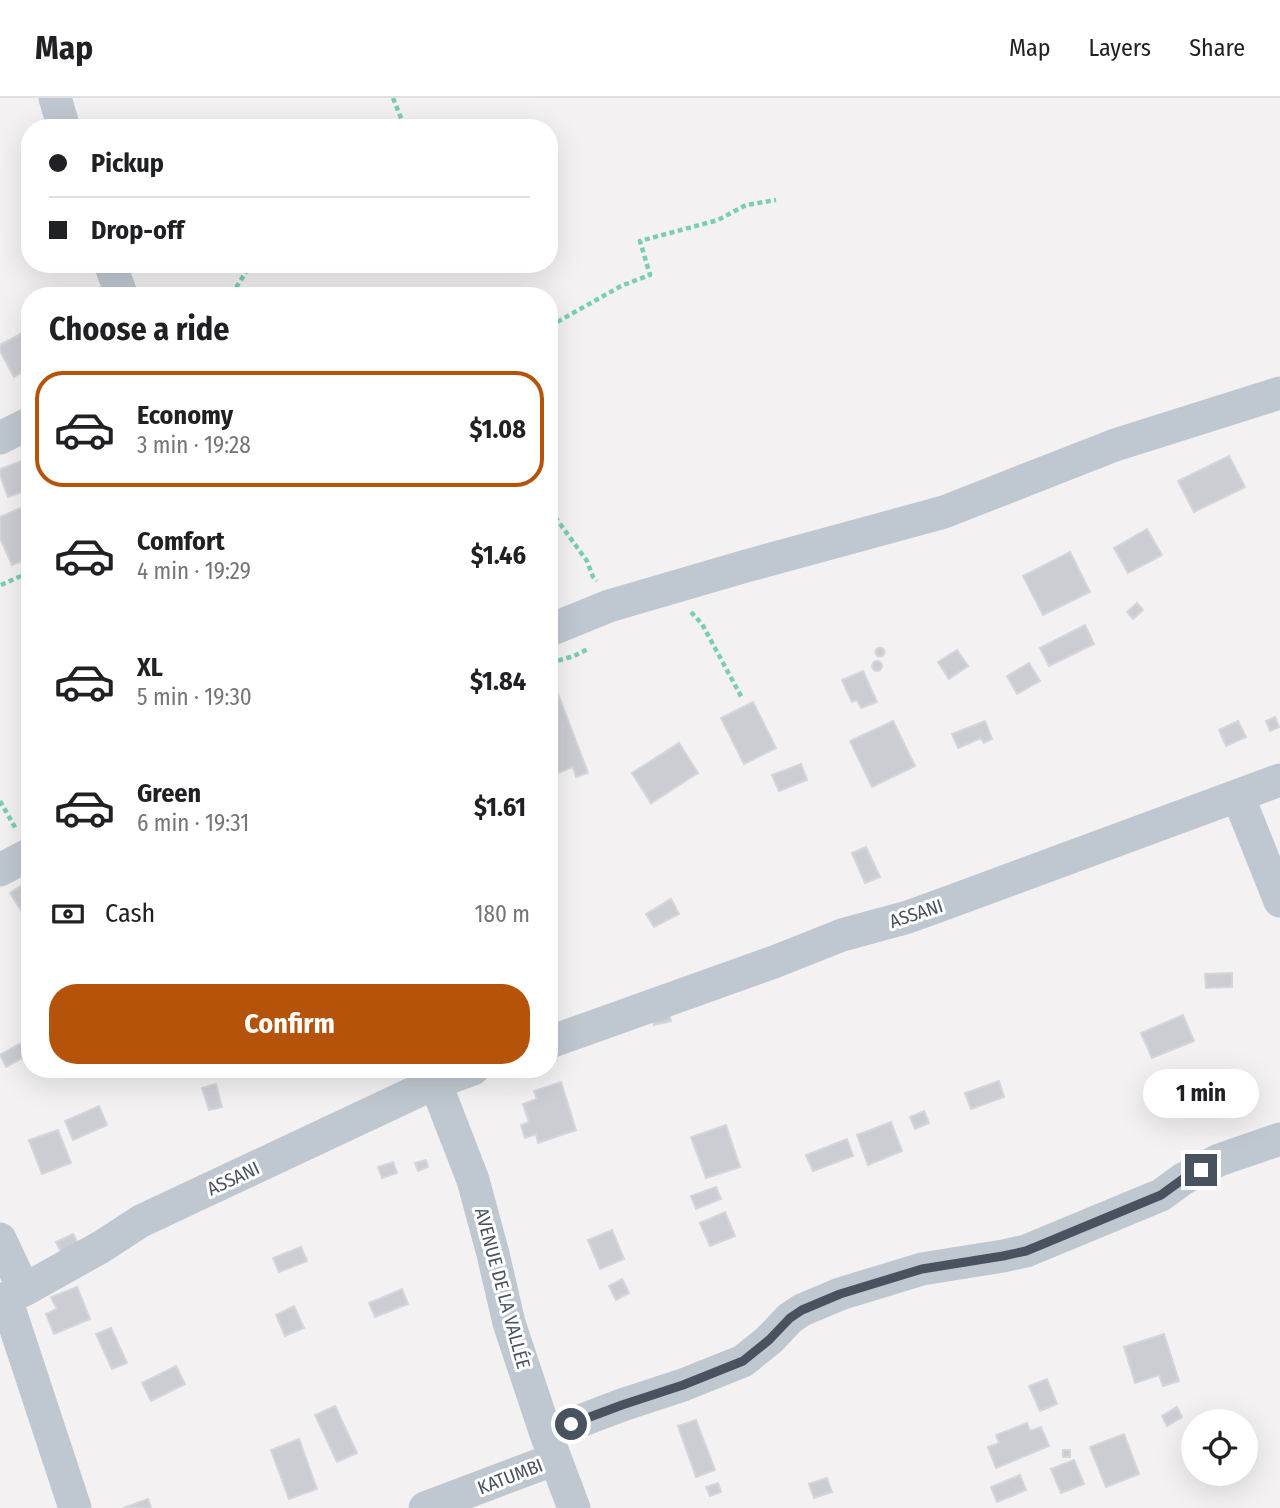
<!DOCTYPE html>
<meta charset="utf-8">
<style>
body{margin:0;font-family:"Fira Sans Condensed",sans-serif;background:#f2f2f2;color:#202124;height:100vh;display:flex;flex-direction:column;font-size:26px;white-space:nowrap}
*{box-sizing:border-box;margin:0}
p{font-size:23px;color:#757577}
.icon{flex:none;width:38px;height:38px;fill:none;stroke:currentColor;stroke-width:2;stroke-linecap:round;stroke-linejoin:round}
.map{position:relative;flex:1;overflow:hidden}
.drawer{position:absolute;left:21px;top:189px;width:537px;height:791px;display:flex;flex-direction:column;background:#fff;border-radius:28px;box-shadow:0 7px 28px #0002}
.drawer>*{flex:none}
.guide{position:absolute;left:21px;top:21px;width:537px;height:154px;border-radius:28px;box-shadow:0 7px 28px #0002;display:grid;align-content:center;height:154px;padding:0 28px;background:#fff}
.tools{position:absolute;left:1181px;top:1311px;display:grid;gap:14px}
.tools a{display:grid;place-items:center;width:77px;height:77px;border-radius:50%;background:#fff;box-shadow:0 7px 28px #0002;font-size:35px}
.end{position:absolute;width:32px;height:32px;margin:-16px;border:9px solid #49525f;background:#fff;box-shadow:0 0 0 4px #fff}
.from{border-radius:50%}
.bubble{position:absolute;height:49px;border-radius:24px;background:#fff;box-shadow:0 7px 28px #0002;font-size:23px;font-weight:700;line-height:49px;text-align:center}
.guide b{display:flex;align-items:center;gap:24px;height:66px;font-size:26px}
.guide b+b{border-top:2px solid #e0e0e0}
.guide i{width:18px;height:18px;background:#202124}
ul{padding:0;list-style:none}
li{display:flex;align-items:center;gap:21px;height:116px;margin:0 14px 10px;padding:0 14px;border:4px solid transparent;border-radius:28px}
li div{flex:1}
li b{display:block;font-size:26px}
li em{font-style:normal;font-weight:700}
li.selected{border-color:#b45309}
li>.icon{width:63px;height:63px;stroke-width:1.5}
h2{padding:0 28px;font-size:32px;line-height:84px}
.pay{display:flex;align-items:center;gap:18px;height:77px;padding:0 28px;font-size:26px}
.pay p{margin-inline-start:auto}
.primary-button{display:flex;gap:14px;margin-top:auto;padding:14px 28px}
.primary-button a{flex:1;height:80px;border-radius:28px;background:#b45309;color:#fff;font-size:28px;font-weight:700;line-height:80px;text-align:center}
header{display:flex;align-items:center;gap:42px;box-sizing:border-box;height:98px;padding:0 35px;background:#fff;border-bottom:2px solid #e0e0e0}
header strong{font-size:33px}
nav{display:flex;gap:38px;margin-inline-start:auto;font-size:24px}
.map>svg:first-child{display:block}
.building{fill:#cbcdd3;stroke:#d5d6dc;stroke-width:2}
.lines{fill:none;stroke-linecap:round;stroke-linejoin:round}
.path{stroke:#78cfad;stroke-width:4.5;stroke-dasharray:5 3.5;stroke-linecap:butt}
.minor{stroke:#bfc7d0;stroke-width:33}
.route{stroke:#49525f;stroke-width:9}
.labels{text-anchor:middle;stroke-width:6;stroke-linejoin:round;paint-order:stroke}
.street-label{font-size:19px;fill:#49525f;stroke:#fff}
</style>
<header>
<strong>Map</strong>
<nav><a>Map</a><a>Layers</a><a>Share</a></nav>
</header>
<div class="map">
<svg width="1280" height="1410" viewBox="0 0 1280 1410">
<rect width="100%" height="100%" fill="#f3f1f1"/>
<path class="building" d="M30,231v39l-16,9 -14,-26v-6z
M1229,358l16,31 -51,25 -16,-31z
M30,360v31l-22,8 -8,-22v-6z
M23,409l7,16v35l-18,7 -12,-27v-21z
M1147,431l15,26 -34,18 -14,-25z
M1070,454l20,40 -47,23 -20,-39z
M1137,505l6,7 -10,9 -6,-7z
M1085,527l9,19 -45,22 -9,-18z
M875.5 554a4.5 4.5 0 1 1 9 0a4.5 4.5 0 1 1-9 0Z
M957,552l11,16 -19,13 -11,-17z
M872 568a5 5 0 1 1 10 0a5 5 0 1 1-10 0Z
M1029,565l11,18 -23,13 -10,-18z
M863,573l14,31 -16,6 -4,-8 -5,2 -10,-22z
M555,588l33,87 -12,4 -3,-10 -18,7 -5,-13v-73z
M753,604l23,46 -32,16 -23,-46z
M1275,619l4,10 -9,4 -4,-10z
M893,623l22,45 -43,21 -22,-46z
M985,623l7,18 -8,4 -3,-5 -23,10 -6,-14z
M1238,623l8,16 -20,9 -7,-16z
M679,645l19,30 -47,30 -19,-30z
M801,666l6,16 -28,11 -7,-16z
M866,749l14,30 -15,6 -13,-30z
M28,783l2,2v41l-20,-31z
M671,801l8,15 -25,13 -8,-13z
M1232,875v14l-26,1 -1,-14z
M666,907l5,16 -17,4 -4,-16z
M1183,917l11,26 -42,17 -11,-25z
M21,945l7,12 -22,12 -6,-12z
M999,983l5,16 -33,12 -6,-16z
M561,984l15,48 -38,13 -2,-9 -11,4 -4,-13 8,-3 -6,-18 14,-5 -3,-8z
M216,986l6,23 -13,3 -7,-22z
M99,1008l8,19 -34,15 -8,-19z
M924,1013l5,12 -14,6 -5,-12z
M891,1024l11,29 -34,14 -11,-30z
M726,1027l14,42 -34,11 -15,-41z
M58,1032l13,33 -29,11 -13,-34z
M847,1041l6,17 -40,15 -7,-16z
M426,1062l2,7 -10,4 -3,-8z
M393,1064l4,11 -15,5 -4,-11z
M716,1089l5,12 -25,10 -5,-13z
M725,1114l10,24 -25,10 -10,-23z
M612,1132l12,29 -24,10 -12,-29z
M73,1136l6,11 -17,9 -6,-12z
M301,1149l6,14 -28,11 -6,-14z
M622,1181l7,14 -13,7 -7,-14z
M77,1189l13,32 -36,15 -8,-20 11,-5 -6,-12z
M402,1191l6,15 -33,13 -6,-14z
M294,1208l10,22 -19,8 -9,-21z
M111,1230l16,35 -15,6 -16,-35z
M1164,1236l15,47 -16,5 -4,-11 -24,8 -11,-36z
M176,1268l9,18 -34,17 -9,-18z
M1047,1281l10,25 -17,7 -11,-25z
M335,1308l22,47 -20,9 -22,-47z
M1177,1309l5,10 -15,9 -5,-10z
M696,1322l19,50 -19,7 -18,-51z
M1027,1325l3,8 11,-4 8,19 -53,22 -8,-21 11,-4 -3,-8z
M1124,1336l15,40 -33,13 -16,-40z
M299,1341l18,50 -28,10 -18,-49z
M1063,1352h7v7h-7z
M1074,1362l10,24 -23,9 -10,-24z
M1020,1377l6,15 -29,12 -6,-15z
M827,1380l5,14 -18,6 -5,-14z
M718,1385l3,9 -11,4 -4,-9z
M148,1401l3,9h-28z"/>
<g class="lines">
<path class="path" d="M393,0l12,30
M235,198l2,-10 14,-22
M550,228l71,-40 29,-11 -10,-34 78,-21 28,-15 30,-5
M550,412l37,51 6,16 4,4
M1,487l29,-13
M691,514l11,12 40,74
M550,565l24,-7 14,-7
M0,703l16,28"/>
<path class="minor" d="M55,0l9,30
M110,166l12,32
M0,340l30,-15
M550,532l59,-24 137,-40 198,-54 171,-67 165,-52
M1238,698l42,105
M0,772l30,-16
M550,944l224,-80 68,-27 66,-18 44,-16 328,-121
M430,971l43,111 20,74 16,69 37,111 28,74
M0,1141l24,51
M6,1201l69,209
M0,1203l24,-11 77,-43 40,-26 294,-138 38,-14
M546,1336l76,-29 61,-20 60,-24 26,-21 21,-22 12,-8 38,-16 82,-25 81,-13 23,-5 135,-56 22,-16 36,-19 61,-21
M425,1410l130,-49"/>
</g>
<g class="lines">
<path class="route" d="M571,1326l51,-19 61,-20 60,-24 26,-21 21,-22 12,-8 38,-16 82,-25 81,-13 23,-5 135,-56 22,-16 18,-9"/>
</g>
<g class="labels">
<g class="street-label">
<text transform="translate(916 815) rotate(-18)" y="7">ASSANI</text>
<text transform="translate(233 1080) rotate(-25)" y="7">ASSANI</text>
<text transform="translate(503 1190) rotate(75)" y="7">AVENUE DE LA VALLÉE</text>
<text transform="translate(510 1378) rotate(-21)" y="7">KATUMBI</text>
</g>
</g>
</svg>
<div class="tools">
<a><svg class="icon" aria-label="locate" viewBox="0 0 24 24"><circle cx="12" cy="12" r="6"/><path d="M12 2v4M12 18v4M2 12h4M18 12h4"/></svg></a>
</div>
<i class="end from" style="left:571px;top:1326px"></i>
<i class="end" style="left:1201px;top:1072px"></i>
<div class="bubble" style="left:1143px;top:971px;width:116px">1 min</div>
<div class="guide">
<b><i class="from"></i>Pickup</b>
<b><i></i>Drop-off</b>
</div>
<section class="drawer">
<h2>Choose a ride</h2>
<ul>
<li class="selected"><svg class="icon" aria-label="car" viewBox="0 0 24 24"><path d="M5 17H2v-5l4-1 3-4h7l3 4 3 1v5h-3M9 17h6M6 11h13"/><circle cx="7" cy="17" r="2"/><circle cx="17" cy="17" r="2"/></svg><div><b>Economy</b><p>3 min · 19:28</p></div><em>$1.08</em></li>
<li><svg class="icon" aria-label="car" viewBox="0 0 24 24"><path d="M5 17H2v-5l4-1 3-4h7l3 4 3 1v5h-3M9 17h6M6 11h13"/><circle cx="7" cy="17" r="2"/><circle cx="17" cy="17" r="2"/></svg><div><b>Comfort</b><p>4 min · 19:29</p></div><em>$1.46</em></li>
<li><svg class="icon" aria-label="car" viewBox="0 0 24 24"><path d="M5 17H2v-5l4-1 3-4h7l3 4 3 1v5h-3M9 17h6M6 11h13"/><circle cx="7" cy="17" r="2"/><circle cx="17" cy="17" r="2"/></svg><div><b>XL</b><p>5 min · 19:30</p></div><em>$1.84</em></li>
<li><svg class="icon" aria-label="car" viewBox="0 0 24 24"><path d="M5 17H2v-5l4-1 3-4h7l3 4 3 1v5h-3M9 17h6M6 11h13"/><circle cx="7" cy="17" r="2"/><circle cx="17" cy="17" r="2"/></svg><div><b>Green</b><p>6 min · 19:31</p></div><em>$1.61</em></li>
</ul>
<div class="pay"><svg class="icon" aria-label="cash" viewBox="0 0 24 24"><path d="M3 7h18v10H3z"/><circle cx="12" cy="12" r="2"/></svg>Cash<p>180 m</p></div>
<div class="primary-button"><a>Confirm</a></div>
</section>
</div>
